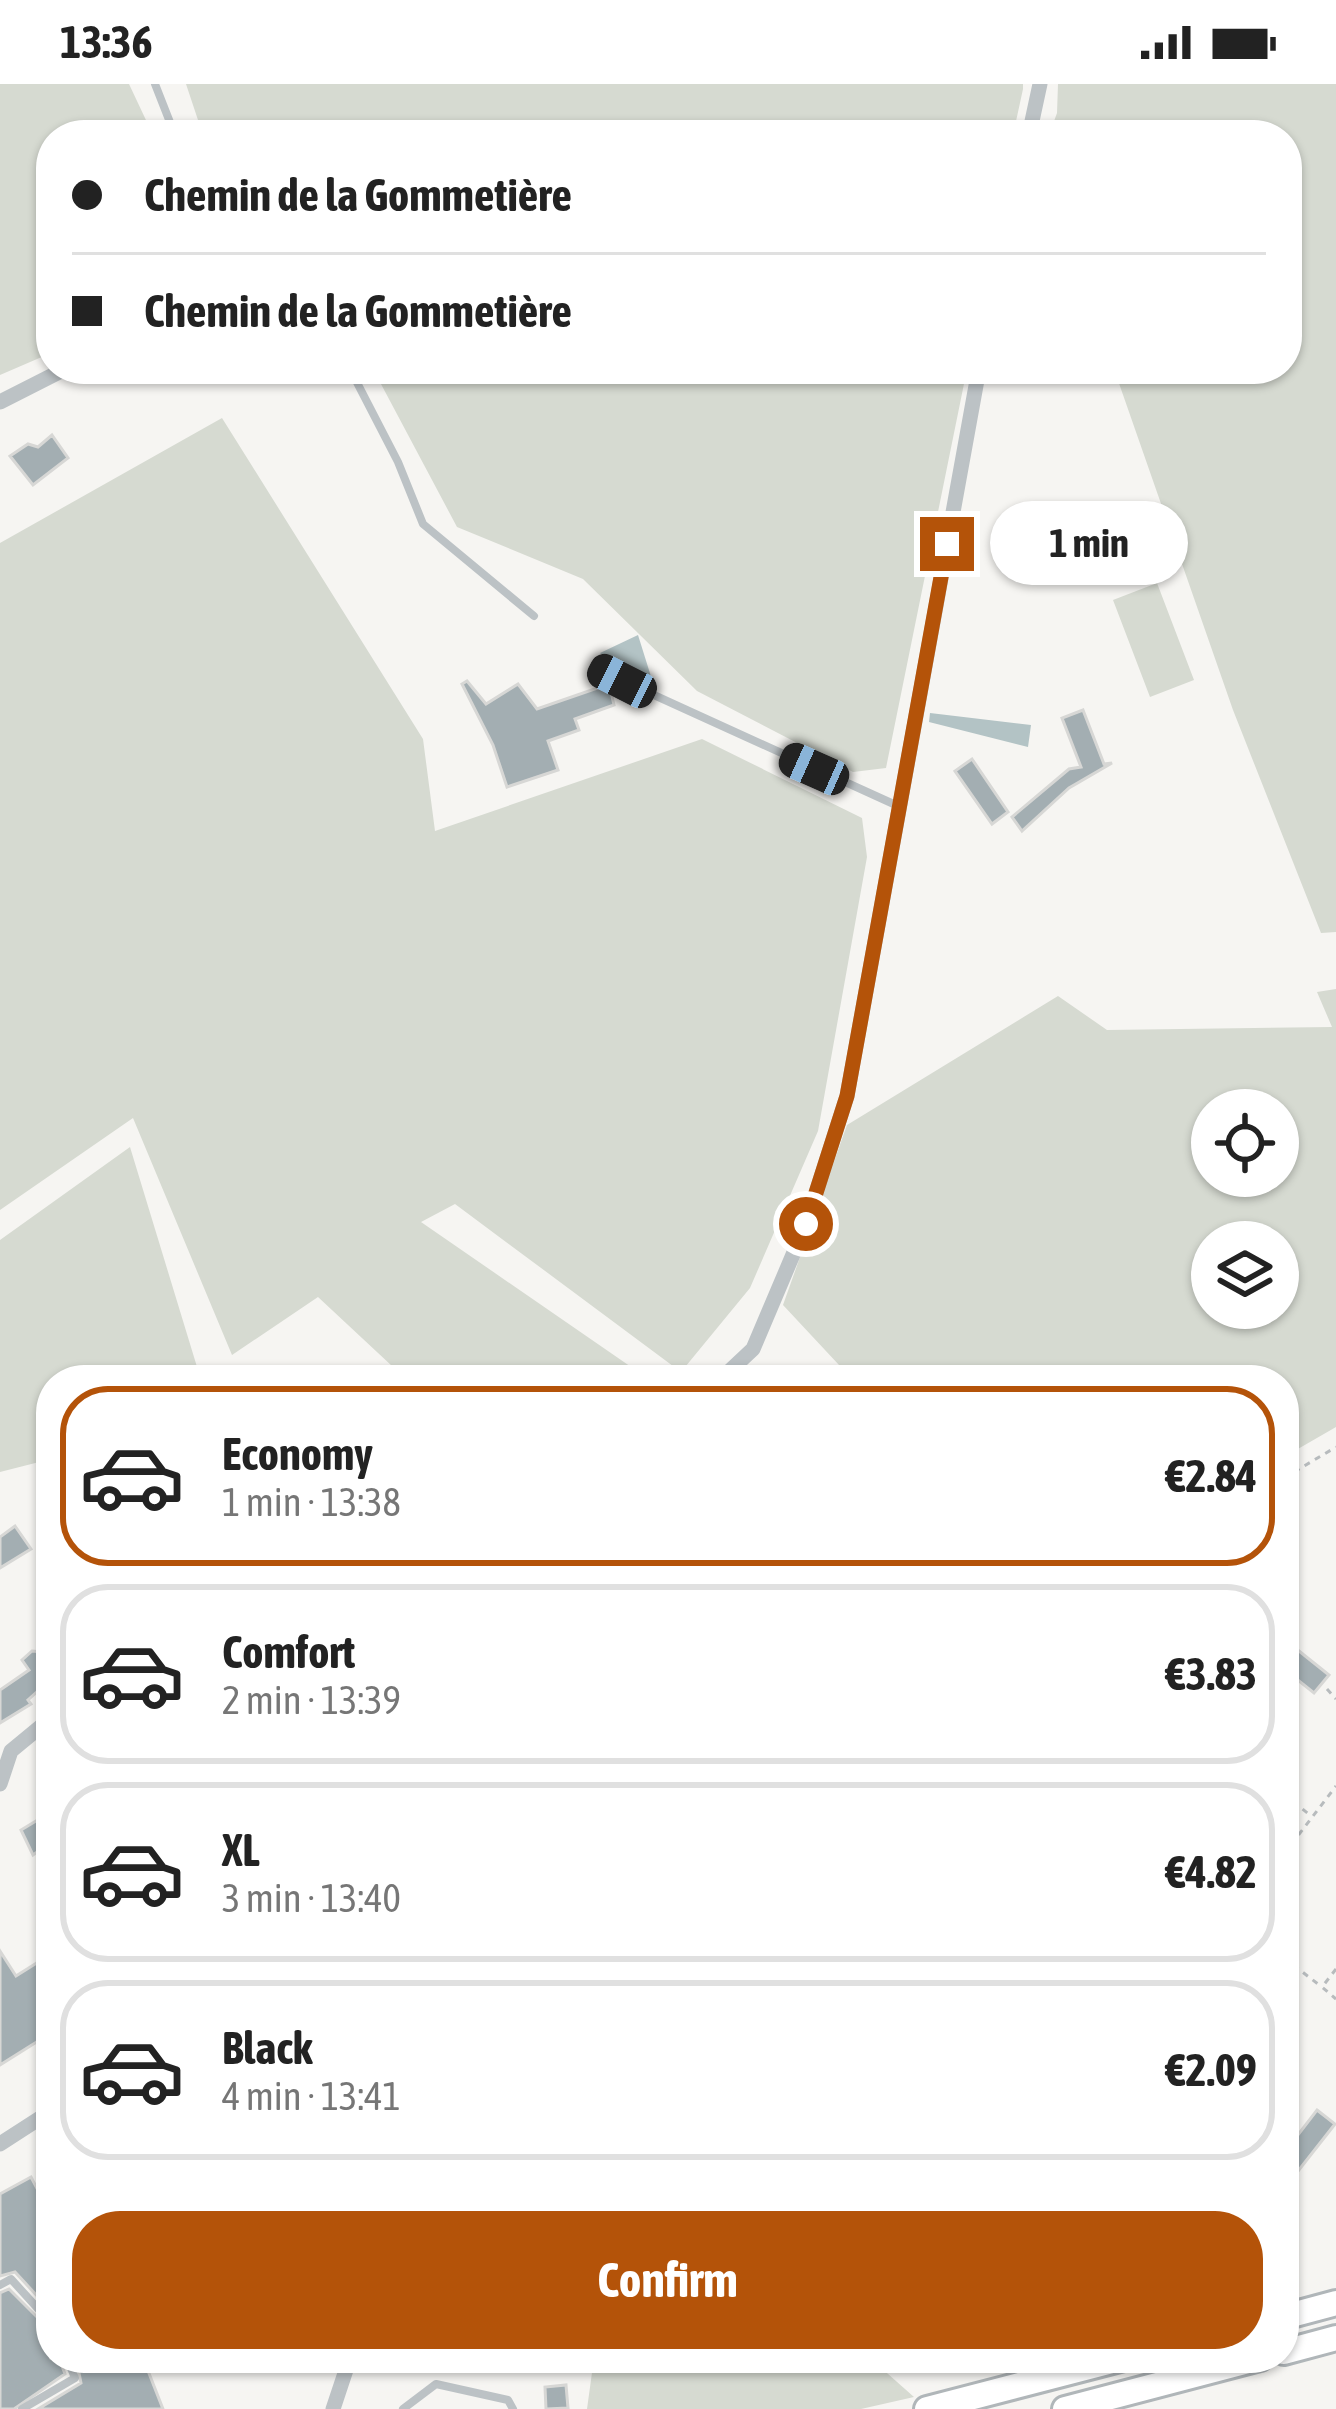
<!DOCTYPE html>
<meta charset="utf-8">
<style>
body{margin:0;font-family:"Asap Condensed",sans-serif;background:#f6f6f6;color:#222;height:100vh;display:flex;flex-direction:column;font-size:45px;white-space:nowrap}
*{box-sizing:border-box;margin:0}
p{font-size:39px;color:#767676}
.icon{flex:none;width:66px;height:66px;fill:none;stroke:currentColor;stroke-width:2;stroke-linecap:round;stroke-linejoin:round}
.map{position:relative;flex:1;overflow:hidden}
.details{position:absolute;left:36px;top:1281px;width:1263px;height:1008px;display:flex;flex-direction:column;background:#fff;border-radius:48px;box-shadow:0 3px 9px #0004}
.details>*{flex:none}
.guide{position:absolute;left:36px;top:36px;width:1266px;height:264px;border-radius:48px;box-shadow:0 3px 9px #0004;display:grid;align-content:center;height:264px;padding:0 36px;background:#fff}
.tools{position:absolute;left:1191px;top:1005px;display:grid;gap:24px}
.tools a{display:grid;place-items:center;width:108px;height:108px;border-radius:50%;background:#fff;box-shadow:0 3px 9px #0004;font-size:60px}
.end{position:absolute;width:54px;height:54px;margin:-27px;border:15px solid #b45309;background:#fff;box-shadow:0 0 0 6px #fff}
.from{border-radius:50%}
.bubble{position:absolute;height:84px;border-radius:42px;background:#fff;box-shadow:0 3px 9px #0004;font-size:39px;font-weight:700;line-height:84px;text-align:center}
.car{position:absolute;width:36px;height:72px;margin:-36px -18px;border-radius:15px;box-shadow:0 0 9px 3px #0007;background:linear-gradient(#222 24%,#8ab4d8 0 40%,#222 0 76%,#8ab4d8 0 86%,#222 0)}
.guide b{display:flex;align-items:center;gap:42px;height:114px;font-size:45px}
.guide b+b{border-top:3px solid #e0e0e0}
.guide i{width:30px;height:30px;background:#222}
ul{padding:21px 0 0;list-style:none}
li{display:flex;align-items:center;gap:36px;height:180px;margin:0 24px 18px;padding:0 12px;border:6px solid #e0e0e0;border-radius:48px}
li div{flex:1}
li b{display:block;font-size:45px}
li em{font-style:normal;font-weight:700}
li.selected{border-color:#b45309}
li>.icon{width:108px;height:108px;stroke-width:1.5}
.primary-button{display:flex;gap:24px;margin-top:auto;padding:24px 36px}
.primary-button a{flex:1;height:138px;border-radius:48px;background:#b45309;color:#fff;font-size:48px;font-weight:700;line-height:138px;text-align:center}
.status{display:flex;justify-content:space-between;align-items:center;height:84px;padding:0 60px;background:#fff;direction:ltr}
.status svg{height:33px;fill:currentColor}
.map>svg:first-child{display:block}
.green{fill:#d6dad1;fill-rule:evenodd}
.water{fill:#b3c3c5}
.building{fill:#a3aeb2;stroke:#d7d7d5;stroke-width:3}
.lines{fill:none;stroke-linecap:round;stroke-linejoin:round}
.primary-casing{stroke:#b0b6b9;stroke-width:30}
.path{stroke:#b7bbbd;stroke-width:3;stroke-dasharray:6 6;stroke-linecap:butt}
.lane{stroke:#bcc2c5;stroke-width:8}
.street{stroke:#bcc2c5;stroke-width:15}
.primary{stroke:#fff;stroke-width:24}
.route{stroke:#b45309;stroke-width:15}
</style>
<div class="status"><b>13:36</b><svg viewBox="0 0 49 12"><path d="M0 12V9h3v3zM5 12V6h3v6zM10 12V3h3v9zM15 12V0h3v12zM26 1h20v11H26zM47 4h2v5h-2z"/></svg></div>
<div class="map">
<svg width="1336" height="2325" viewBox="0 0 1336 2325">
<rect width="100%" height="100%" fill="#f6f5f2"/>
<path class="green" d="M0,0h129l24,51h-102v218l-51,22z
M186,0h837v5l-10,46h-810z
M1058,0h278v848l-15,1 -88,-223 -119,-341h173v-234h-238l8,-22z
M373,285h594l-81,399 -33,4 -156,-81 -114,-112 -126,-52z
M222,334l201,321 12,92 267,-92 160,79 5,39 -49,274 -68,157 -69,84 -226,-168 -34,18 229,158h-243l-89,-83 -86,58 -99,-237 -133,92v-667z
M1157,499l37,97 -44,17 -37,-97z
M1336,905v438l-52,30v-77h-431l-70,-75 64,-180 211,-129 49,34 225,-3 -15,-35zM1212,1026h66v66h-66zM1212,1158h66v66h-66z
M130,1063l71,233h-150v79l-51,13v-232z
M594,2274h276l44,39 -53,12h-274z"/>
<path class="water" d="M638,551l15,48 -36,-12 -17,-18z
M930,629l101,12 -3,22 -99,-25z"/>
<path class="building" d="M52,351l16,23 -35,27 -23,-29 18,-12 10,3z
M467,597l19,23 32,-20 19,25 72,-25 5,21 -39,14 4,11 -31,11 10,29 -51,17 -14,-42 -31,-61z
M1083,626l21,54 8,-1 -43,25 -47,43 -10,-14 57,-48 12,-2 -19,-49z
M972,675l36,53 -16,12 -37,-53z
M15,1442l16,23 -31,19v-31z
M1284,1555l45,36 -15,18 -30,-24z
M32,1567l19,2v26l-23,21 3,4 -31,19v-33l29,-20 -7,-10z
M51,1728v30l-18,13 -12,-25z
M0,1867l16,25 35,-22v79l-51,32z
M1317,2026l18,14 -51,65v-36z
M31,2093l20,38v96l-36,-39 -15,4v-82z
M9,2205l42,42v27h8l6,16 -51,35h-14v-116z
M76,2274h67l20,51h-125l43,-26z
M566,2301l2,23 -22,1 -1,-22z"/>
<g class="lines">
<defs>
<path id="primary" d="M1284,2233l52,-14
M1284,2268l52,-14
M927,2325l197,-51
M1065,2325l195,-51"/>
</defs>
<use href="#primary" class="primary-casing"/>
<path class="path" d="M1284,1394l52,-31
M1327,1605l9,10
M1284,1710l27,22
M1284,1770l52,-68
M1284,1874l38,29
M1336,1885l-14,18 14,12"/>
<path class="lane" d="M155,0l20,51
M350,285l48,93 25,62 111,92
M599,586l299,136
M0,2201l11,-6 40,44
M22,2325l53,-31 -8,-20
M403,2325l33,-25 72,16 5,9"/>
<path class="street" d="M1029,51l11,-51
M0,318l65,-33
M720,1296l33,-31 53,-125 41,-128 132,-727
M0,1700l11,-33 40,-33
M0,2060l51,-33
M333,2325l17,-51"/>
<use href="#primary" class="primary"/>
</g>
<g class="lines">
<path class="route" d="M806,1140l41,-128 100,-552"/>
</g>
</svg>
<div class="tools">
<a><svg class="icon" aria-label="locate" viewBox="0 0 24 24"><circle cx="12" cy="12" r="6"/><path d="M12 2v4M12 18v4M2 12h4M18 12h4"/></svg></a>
<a><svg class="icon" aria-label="layers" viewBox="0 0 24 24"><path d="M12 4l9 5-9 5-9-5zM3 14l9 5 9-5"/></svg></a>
</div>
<i class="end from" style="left:806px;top:1140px"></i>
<i class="end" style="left:947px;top:460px"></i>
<div class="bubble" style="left:990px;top:417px;width:198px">1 min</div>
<i class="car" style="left:622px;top:597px;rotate:297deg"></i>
<i class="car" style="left:814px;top:685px;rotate:294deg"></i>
<div class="guide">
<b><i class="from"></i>Chemin de la Gommetière</b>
<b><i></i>Chemin de la Gommetière</b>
</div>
<section class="details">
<ul>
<li class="selected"><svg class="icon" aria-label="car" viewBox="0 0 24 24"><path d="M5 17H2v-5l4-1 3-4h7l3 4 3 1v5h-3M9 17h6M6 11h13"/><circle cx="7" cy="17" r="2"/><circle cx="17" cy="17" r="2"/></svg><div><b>Economy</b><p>1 min · 13:38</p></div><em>€2.84</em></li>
<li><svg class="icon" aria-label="car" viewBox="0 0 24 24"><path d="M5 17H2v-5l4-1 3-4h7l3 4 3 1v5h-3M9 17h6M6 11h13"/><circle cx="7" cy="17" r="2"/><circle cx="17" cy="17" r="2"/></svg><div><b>Comfort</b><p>2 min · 13:39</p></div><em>€3.83</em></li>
<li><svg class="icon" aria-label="car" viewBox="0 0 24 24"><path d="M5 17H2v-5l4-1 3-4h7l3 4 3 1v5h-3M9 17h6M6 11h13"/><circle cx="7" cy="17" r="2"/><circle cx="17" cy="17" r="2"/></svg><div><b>XL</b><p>3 min · 13:40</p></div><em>€4.82</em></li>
<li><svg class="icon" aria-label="car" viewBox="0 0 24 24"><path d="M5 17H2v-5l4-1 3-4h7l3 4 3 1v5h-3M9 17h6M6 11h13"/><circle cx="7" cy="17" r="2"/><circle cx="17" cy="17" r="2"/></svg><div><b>Black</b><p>4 min · 13:41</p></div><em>€2.09</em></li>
</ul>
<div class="primary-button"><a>Confirm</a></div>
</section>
</div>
